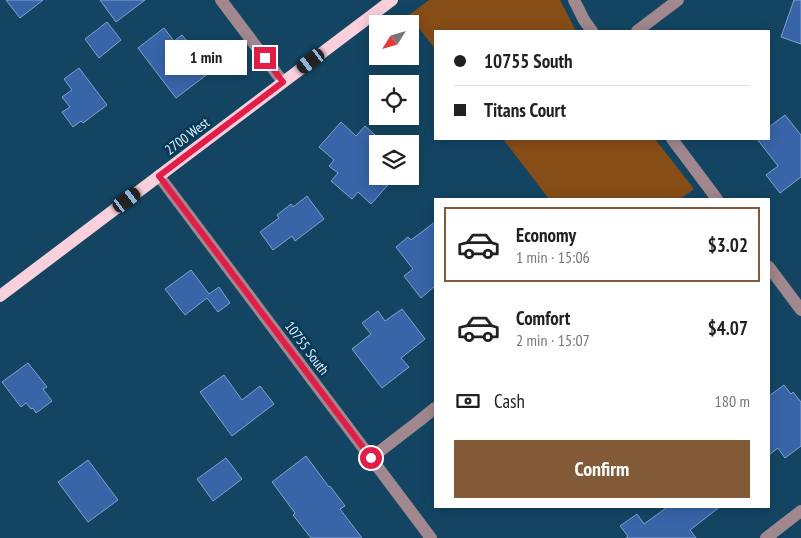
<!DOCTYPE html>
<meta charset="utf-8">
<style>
body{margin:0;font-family:"PT Sans Narrow",sans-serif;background:#f6f6f6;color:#202124;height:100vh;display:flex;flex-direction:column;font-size:19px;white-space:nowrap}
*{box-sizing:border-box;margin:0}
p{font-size:16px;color:#757577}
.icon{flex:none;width:28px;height:28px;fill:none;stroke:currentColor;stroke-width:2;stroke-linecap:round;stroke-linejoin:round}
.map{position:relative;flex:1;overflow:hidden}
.panel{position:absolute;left:434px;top:198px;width:336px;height:310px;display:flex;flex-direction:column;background:#fff;border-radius:0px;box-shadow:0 2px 12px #0003}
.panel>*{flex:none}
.banner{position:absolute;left:434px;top:30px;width:336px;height:110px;border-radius:0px;box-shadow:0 2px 12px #0003;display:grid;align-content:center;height:110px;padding:0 20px;background:#fff}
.needle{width:32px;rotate:233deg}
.controls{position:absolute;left:369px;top:15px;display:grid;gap:10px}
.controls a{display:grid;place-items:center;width:50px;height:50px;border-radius:0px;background:#fff;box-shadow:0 2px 12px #0003;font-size:25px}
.end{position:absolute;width:22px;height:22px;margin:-11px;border:6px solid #e11d48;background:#fff;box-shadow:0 0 0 2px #fff}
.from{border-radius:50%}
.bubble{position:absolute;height:35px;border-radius:0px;background:#fff;box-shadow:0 2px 12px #0003;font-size:16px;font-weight:600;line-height:35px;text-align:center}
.car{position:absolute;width:15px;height:30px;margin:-15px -8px;border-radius:6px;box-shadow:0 0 4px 1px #0007;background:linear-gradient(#222 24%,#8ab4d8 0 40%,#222 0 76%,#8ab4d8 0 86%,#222 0)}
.banner b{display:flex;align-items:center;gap:18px;height:48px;font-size:19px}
.banner b+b{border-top:1px solid #e0e0e0}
.banner i{width:12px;height:12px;background:#202124}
ul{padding:9px 0 0;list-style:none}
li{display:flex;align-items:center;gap:15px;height:75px;margin:0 10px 8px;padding:0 10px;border:2px solid transparent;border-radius:0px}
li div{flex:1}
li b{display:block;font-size:19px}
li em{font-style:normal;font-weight:600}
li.on{border-color:#825a37}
li>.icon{width:45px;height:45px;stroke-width:1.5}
.pay{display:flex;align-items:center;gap:12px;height:55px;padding:0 20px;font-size:19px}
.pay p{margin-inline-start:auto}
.action{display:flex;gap:10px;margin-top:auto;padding:10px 20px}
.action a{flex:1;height:58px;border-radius:0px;background:#825a37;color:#fff;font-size:20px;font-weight:600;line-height:58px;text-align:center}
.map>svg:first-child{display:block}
.green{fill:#874d17}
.building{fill:#3864a8;stroke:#85a1cd}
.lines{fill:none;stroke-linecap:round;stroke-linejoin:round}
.minor{stroke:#a1878e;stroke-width:12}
.major{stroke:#f9d0dc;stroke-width:12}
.route{stroke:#e11d48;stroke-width:6}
.labels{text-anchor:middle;stroke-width:5;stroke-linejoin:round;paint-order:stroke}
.street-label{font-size:14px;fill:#e5f4ff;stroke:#043a57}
</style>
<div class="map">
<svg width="801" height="538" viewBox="0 0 801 538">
<rect width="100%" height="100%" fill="#134562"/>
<path class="green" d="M429,0h131l16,31h-141v18l-26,-34z
M503,139h152l39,50 -14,10h-131z"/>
<path class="building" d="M6,0h37l-23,18z
M100,0h45l-29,22z
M794,0h7v44l-20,-7z
M107,22l14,18 -22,18 -14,-19z
M164,28l10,13 8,-6 12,15 3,-3 11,16 -5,3 6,7 -33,25 -38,-50z
M79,68l28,37 -24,18 -2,-2 -8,6 -11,-15 8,-5 -8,-10 10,-7 -8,-11z
M785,115l16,20v42l-21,16 -14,-18 12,-9 -21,-27h12v-12z
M341,122l15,14 9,-10 18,16 -1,2h-4v32h18l-25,28 -13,-12 -6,7 -21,-18 7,-8 -9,-7 5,-6 -15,-13z
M307,196l17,23 -29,22 -3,-5 -19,14 -13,-18 19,-14 -2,-3 14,-11 2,3z
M435,222v64l-14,12 -17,-22 9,-7 -17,-22 12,-10 3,3z
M191,270l18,24 10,-7 11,16 -12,9 -11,-14 -22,17 -20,-26z
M402,309l23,30 -24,19 8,9 -27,21 -30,-39 19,-15 -9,-11 16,-12 7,10z
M28,363l19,24 -4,2 9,12 -16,12 -3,-5 -2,1 -5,-6 -5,4 -19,-25z
M224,375l18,25 18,-14 14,18 -42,32 -32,-44z
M784,385l7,9 2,-2 8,10v44l-16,12 -7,-10 -9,7v-59z
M306,456l23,31 1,-1 15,20 -5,3 22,29h-51l-18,-23 2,-2 -23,-31z
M226,458l16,21 -29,22 -16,-22z
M88,460l30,40 -30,22 -30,-40z
M669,506h52l-31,24 6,8h-70l2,-2 -8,-10 17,-12 7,10z"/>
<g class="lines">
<path class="minor" d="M221,0l62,82
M574,0l10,20 8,11
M637,31l41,-31
M672,139l45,60
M159,176l272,362
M769,267l32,43
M371,458l48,-37 16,-13
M766,538l35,-27"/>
<path class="major" d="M0,296l392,-296"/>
</g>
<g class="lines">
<path class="route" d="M265,58l18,24 -124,94 212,282"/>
</g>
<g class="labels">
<g class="street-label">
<text transform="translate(187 136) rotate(-37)" y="5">2700 West</text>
<text transform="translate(307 348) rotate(53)" y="5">10755 South</text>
</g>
</g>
</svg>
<div class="controls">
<a><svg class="needle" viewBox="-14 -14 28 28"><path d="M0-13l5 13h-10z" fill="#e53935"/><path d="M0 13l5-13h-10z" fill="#757577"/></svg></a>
<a><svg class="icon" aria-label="locate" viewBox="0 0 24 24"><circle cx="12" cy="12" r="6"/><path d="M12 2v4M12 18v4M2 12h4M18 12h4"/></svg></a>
<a><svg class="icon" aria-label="layers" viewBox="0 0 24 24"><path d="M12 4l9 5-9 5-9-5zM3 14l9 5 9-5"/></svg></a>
</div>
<i class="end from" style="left:371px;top:458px"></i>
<i class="end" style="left:265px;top:58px"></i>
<div class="bubble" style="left:165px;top:40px;width:82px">1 min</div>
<i class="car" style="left:311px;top:61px;rotate:233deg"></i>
<i class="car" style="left:127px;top:200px;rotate:53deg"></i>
<div class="banner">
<b><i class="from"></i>10755 South</b>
<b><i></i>Titans Court</b>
</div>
<section class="panel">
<ul>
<li class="on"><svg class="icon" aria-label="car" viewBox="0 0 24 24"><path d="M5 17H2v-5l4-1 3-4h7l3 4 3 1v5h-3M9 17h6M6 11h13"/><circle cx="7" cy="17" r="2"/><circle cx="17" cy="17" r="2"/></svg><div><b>Economy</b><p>1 min · 15:06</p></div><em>$3.02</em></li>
<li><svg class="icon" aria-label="car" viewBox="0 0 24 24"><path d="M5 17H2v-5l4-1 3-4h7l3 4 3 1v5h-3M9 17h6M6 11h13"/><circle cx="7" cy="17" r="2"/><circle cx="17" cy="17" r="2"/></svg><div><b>Comfort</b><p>2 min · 15:07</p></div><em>$4.07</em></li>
</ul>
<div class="pay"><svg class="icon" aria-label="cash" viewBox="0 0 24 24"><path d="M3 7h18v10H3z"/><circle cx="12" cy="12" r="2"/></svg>Cash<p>180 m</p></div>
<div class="action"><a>Confirm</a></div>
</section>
</div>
